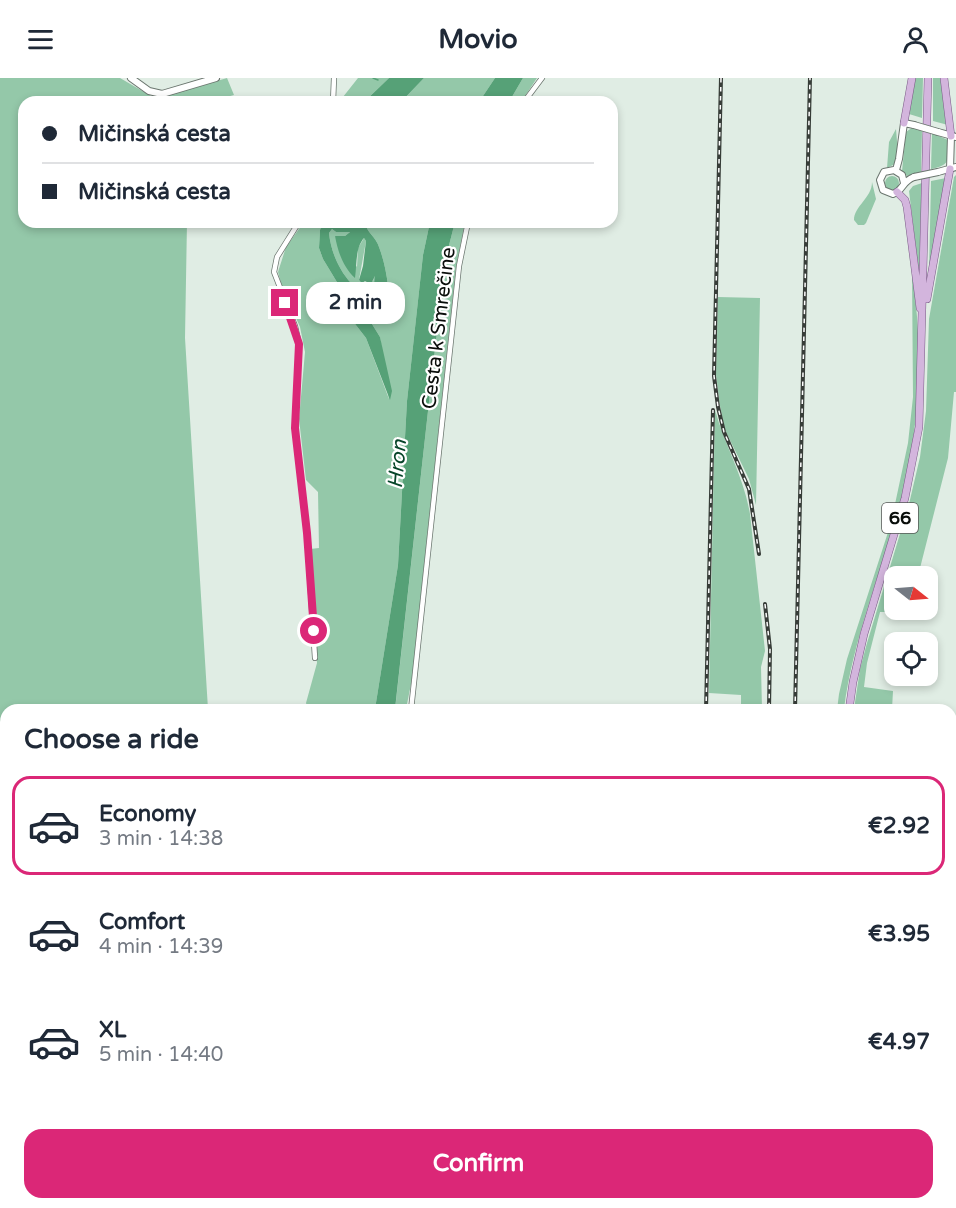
<!DOCTYPE html>
<meta charset="utf-8">
<style>
body{margin:0;font-family:"Varela Round",sans-serif;background:#f2f2f3;color:#1f2937;height:100vh;display:flex;flex-direction:column;font-size:22px;white-space:nowrap}
*{box-sizing:border-box;margin:0}
p{font-size:20px;color:#747a83}
.icon{flex:none;width:33px;height:33px;fill:none;stroke:currentColor;stroke-width:2;stroke-linecap:round;stroke-linejoin:round}
.map{position:relative;flex:1;overflow:hidden}
.details{position:absolute;left:0px;top:626px;width:957px;height:506px;display:flex;flex-direction:column;background:#fff;border-radius:18px 18px 0 0;box-shadow:0 3px 9px #0003}
.details>*{flex:none}
.banner{position:absolute;left:18px;top:18px;width:600px;height:132px;border-radius:18px;box-shadow:0 3px 9px #0003;display:grid;align-content:center;height:132px;padding:0 24px;background:#fff}
.needle{width:39px;rotate:107deg}
.controls{position:absolute;left:884px;top:488px;display:grid;gap:12px}
.controls a{display:grid;place-items:center;width:54px;height:54px;border-radius:12px;background:#fff;box-shadow:0 3px 9px #0003;font-size:30px}
.end{position:absolute;width:27px;height:27px;margin:-14px;border:8px solid #db2777;background:#fff;box-shadow:0 0 0 3px #fff}
.from{border-radius:50%}
.bubble{position:absolute;height:42px;border-radius:18px;background:#fff;box-shadow:0 3px 9px #0003;font-size:20px;font-weight:700;line-height:42px;text-align:center}
.banner b{display:flex;align-items:center;gap:21px;height:57px;font-size:22px}
.banner b+b{border-top:2px solid #e0e1e3}
.banner i{width:15px;height:15px;background:#1f2937}
ul{padding:0;list-style:none}
li{display:flex;align-items:center;gap:18px;height:99px;margin:0 12px 9px;padding:0 12px;border:3px solid transparent;border-radius:18px}
li div{flex:1}
li b{display:block;font-size:22px}
li em{font-style:normal;font-weight:700}
li.current{border-color:#db2777}
li>.icon{width:54px;height:54px;stroke-width:1.5}
h2{padding:0 24px;font-size:27px;line-height:72px}
.cta{display:flex;gap:12px;margin-top:auto;padding:12px 24px}
.cta a{flex:1;height:69px;border-radius:18px;background:#db2777;color:#fff;font-size:24px;font-weight:700;line-height:69px;text-align:center}
header{display:flex;justify-content:space-between;align-items:center;height:78px;padding:0 24px;background:#fff;font-size:27px;font-weight:700}
.map>svg:first-child{display:block}
.green{fill:#94c8a9}
.water{fill:#56a177}
.lines{fill:none;stroke-linecap:round;stroke-linejoin:round}
.stream{stroke:#56a177;stroke-width:1.5}
.street-casing{stroke:#6b766f;stroke-width:6}
.secondary-casing{stroke:#6b766f;stroke-width:8}
.primary-casing{stroke:#795a85;stroke-width:8}
.street{stroke:#fff;stroke-width:4.5}
.secondary{stroke:#fff;stroke-width:6}
.primary{stroke:#d3b5dd;stroke-width:7}
.rail-casing{stroke:#373d38;stroke-width:4}
.rail{stroke:#fff;stroke-width:1.5;stroke-dasharray:4.5;stroke-linecap:butt}
.secondary-bridge-casing{stroke:#6b766f;stroke-width:8;stroke-linecap:butt}
.secondary-bridge{stroke:#fff;stroke-width:6}
.route{stroke:#db2777;stroke-width:8}
.labels{text-anchor:middle;stroke-width:4.5;stroke-linejoin:round;paint-order:stroke}
.shield{fill:#fff;stroke:#535654;stroke-width:1.5}
.shield-label{font-size:18px;font-weight:bold;fill:#090d0a}
.street-label{font-size:20px;fill:#090d0a;stroke:#fff}
.water-label{font-size:21px;font-style:italic;fill:#064529;stroke:#fff}
</style>
<header><svg class="icon" aria-label="menu" viewBox="0 0 24 24"><path d="M4 6h16M4 12h16M4 18h16"/></svg>Movio<svg class="icon" aria-label="person" viewBox="0 0 24 24"><circle cx="12" cy="8" r="4"/><path d="M4 21q1-7 8-7t8 7"/></svg></header>
<div class="map">
<svg width="956" height="1130" viewBox="0 0 956 1130">
<rect width="100%" height="100%" fill="#e0ede4"/>
<path class="green" d="M0,0h120l31,18 9,2 67,-20 7,17 -26,7h-184v120h163l-2,116 23,371 -202,1v493h186l-1,5h-191z
M358,0h31l-25,24h-25z
M424,0h71l-16,24h-78z
M523,0h14l-16,24h-12z
M915,0h8l-1,40 -13,-4z
M933,0h8l7,47 -15,-4z
M913,49l9,3 -1,42 -14,4 -5,-5 4,-39z
M896,51l2,24 -3,11 -8,4 2,-26z
M932,55l16,7c0,19 4,25 -17,29z
M956,97v217h-2l-6,66 -30,118h-24v33h15l-1,3h-28l-13,51 -3,24 29,4 -1,18h-38l6,-40 7,-26 42,-139 11,-47 6,-46 3,-92 25,-142z
M885 105a7 7 0 1 1 14 0a7 7 0 1 1-14 0Z
M946,100l-17,95 2,-92z
M872,104l4,17 -10,24 -2,2h-6l-4,-5c0,-14 18,-22 18,-38z
M922,105l-3,90v1l-10,-83 4,-5z
M304,144h19l-3,8 -1,18 4,11 26,43 3,18 14,18 23,61 -9,-62 -29,-47v-7c-12,-13 -20,-31 -22,-50l3,-4 4,3h14l-5,4h-10l22,31 1,-19 6,-10 2,3 -7,39 3,2 11,-1 2,-6 5,17 1,16 10,5c-2,-22 -4,-45 -12,-66 -3,-10 -13,-15 -14,-25h65l-7,33 -16,146 -9,164 -23,144h-67l-2,-6 11,-40 -7,-114 9,-1 -1,-56 -12,-12 -7,-61 6,-67 -5,-25 -18,-40 -4,-15 8,-25z
M455,144h10l-9,45 -44,412 -6,30 -11,1 38,-344 13,-109z
M912,195c12,77 8,159 -13,235 -19,67 -46,132 -55,201l-7,1 2,-16 8,-35 44,-136 17,-80 5,-46z
M718,219l42,1 -4,207 -7,-26 -24,-49 -5,-24 -4,-31z
M715,332c10,36 29,67 35,104l15,137 -4,16 1,42h-21v-14l-32,-2z
M951,843l5,4v41l-5,7z
M236,1125h36v5h-36z
M763,1125h84l5,5h-89z"/>
<path class="water" d="M389,0h35l-23,24h-37z
M495,0h28l-14,24h-30z
M323,144h42c1,10 11,15 14,25 8,21 10,44 12,67l-2,4 -4,-1c-5,-11 -3,-23 -11,-32l1,-9 -4,8 -6,-3 -3,2 -3,-3 4,-14 3,-25 -2,-3c-9,10 -7,27 -9,40 -12,-11 -17,-26 -20,-42h10l5,-4h-14l-4,-3 -3,4c2,19 10,37 22,50v7l29,47 12,54 -2,9 -24,-62 -14,-18 -3,-18 -26,-43 -4,-11 1,-18z
M430,144h25l-9,35 -13,109 -38,343h-20l23,-144 9,-164 16,-146z"/>
<g class="lines">
<path class="stream" d="M373,0l5,2"/>
<defs>
<path id="street" d="M333,24l1,-24
M524,24l18,-24
M299,144l-22,35 -3,15 21,54 4,18 -4,84 12,105 8,125
M411,632l48,-444 9,-44
M951,841l5,4
M951,967l5,-8
M951,1013l5,2
M397,1125v5"/>
<path id="secondary" d="M131,0l18,13 13,3 54,-16
M938,54l18,5
M950,91l1,-33
M896,92l3,-11 5,-36 10,2
M938,94l18,-5
M904,105l-2,-8 -8,-5 -10,2 -4,8 3,10 10,4c11,-4 8,-12 21,-17"/>
<path id="primary" d="M944,0l7,58
M904,45l8,-45
M897,114l8,8 2,7 13,101
M927,221l23,-130
M849,632l4,-28 11,-48 41,-136 14,-71 9,-349
M951,917l5,5"/>
</defs>
<use href="#street" class="street-casing"/>
<use href="#secondary" class="secondary-casing"/>
<use href="#primary" class="primary-casing"/>
<use href="#street" class="street"/>
<use href="#secondary" class="secondary"/>
<use href="#primary" class="primary"/>
<defs>
<path id="rail" d="M721,0l-7,298 4,31 6,25 25,57 10,65
M765,526l5,45 -1,61
M706,632l7,-300
M795,632l15,-632
M761,1125l1,5
M849,1125l5,5"/>
</defs>
<use href="#rail" class="rail-casing"/>
<use href="#rail" class="rail"/>
<defs>
<path id="secondary-bridge" d="M914,47l24,7
M914,99l24,-5"/>
</defs>
<use href="#secondary-bridge" class="secondary-bridge-casing"/>
<use href="#secondary-bridge" class="secondary-bridge"/>
</g>
<g class="lines">
<path class="route" d="M285,225l14,41 -4,84 12,105 7,98"/>
</g>
<g class="labels">
<rect class="shield" x="882" y="425" width="36" height="30" rx="4.5"/>
<g class="shield-label">
<text x="900" y="446">66</text>
</g>
<g class="street-label">
<text transform="translate(438 250) rotate(-83)" y="7">Cesta k Smrečine</text>
</g>
<g class="water-label">
<text transform="translate(397 386) rotate(-85)" y="7">Hron</text>
</g>
</g>
</svg>
<div class="controls">
<a><svg class="needle" viewBox="-14 -14 28 28"><path d="M0-13l5 13h-10z" fill="#e53935"/><path d="M0 13l5-13h-10z" fill="#747a83"/></svg></a>
<a><svg class="icon" aria-label="locate" viewBox="0 0 24 24"><circle cx="12" cy="12" r="6"/><path d="M12 2v4M12 18v4M2 12h4M18 12h4"/></svg></a>
</div>
<i class="end from" style="left:314px;top:553px"></i>
<i class="end" style="left:285px;top:225px"></i>
<div class="bubble" style="left:306px;top:204px;width:99px">2 min</div>
<div class="banner">
<b><i class="from"></i>Mičinská cesta</b>
<b><i></i>Mičinská cesta</b>
</div>
<section class="details">
<h2>Choose a ride</h2>
<ul>
<li class="current"><svg class="icon" aria-label="car" viewBox="0 0 24 24"><path d="M5 17H2v-5l4-1 3-4h7l3 4 3 1v5h-3M9 17h6M6 11h13"/><circle cx="7" cy="17" r="2"/><circle cx="17" cy="17" r="2"/></svg><div><b>Economy</b><p>3 min · 14:38</p></div><em>€2.92</em></li>
<li><svg class="icon" aria-label="car" viewBox="0 0 24 24"><path d="M5 17H2v-5l4-1 3-4h7l3 4 3 1v5h-3M9 17h6M6 11h13"/><circle cx="7" cy="17" r="2"/><circle cx="17" cy="17" r="2"/></svg><div><b>Comfort</b><p>4 min · 14:39</p></div><em>€3.95</em></li>
<li><svg class="icon" aria-label="car" viewBox="0 0 24 24"><path d="M5 17H2v-5l4-1 3-4h7l3 4 3 1v5h-3M9 17h6M6 11h13"/><circle cx="7" cy="17" r="2"/><circle cx="17" cy="17" r="2"/></svg><div><b>XL</b><p>5 min · 14:40</p></div><em>€4.97</em></li>
</ul>
<div class="cta"><a>Confirm</a></div>
</section>
</div>
